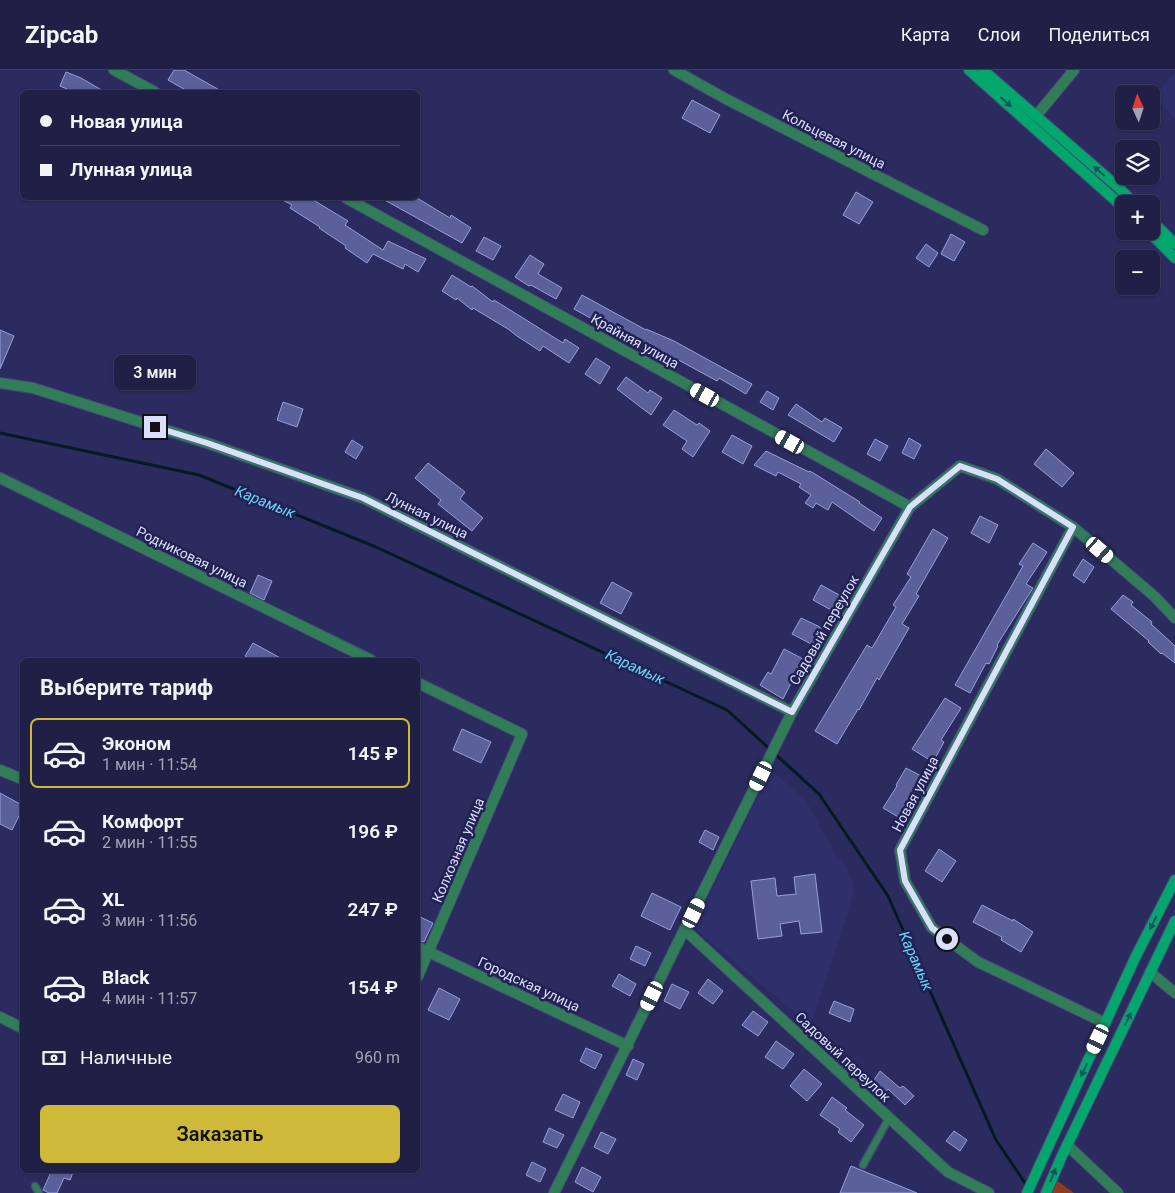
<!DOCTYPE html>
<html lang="ru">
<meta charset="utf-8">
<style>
body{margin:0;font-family:Roboto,sans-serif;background:#28284e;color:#f1f3f6;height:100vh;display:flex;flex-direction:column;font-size:19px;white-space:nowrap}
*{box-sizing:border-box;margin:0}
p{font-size:16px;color:#a2a3b4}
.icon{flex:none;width:28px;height:28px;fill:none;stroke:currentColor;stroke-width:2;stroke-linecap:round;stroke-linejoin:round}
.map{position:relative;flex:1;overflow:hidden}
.panel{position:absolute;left:20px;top:588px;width:400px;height:515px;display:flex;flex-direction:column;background:#202047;border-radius:8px;box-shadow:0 1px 4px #0004,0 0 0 1px #3d3e60}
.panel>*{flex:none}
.hud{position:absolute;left:20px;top:20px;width:400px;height:110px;border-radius:8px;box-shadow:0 1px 4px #0004,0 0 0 1px #3d3e60;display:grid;align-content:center;height:110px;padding:0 20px;background:#202047}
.needle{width:32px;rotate:357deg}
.fabs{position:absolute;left:1115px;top:15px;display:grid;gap:10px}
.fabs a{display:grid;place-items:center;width:45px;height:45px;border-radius:8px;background:#202047;box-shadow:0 1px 4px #0004,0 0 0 1px #3d3e60;font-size:25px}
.end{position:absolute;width:22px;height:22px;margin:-11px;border:6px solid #dadeff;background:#111;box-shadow:0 0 0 2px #111}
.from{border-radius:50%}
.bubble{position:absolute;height:35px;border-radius:8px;background:#202047;box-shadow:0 1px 4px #0004,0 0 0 1px #3d3e60;font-size:16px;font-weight:600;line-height:35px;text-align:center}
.car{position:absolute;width:15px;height:30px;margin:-15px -8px;border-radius:6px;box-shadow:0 0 4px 1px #0007;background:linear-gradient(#fff 24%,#345 0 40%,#fff 0 76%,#345 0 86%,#fff 0)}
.hud b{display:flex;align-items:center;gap:18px;height:48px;font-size:19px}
.hud b+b{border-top:1px solid #3d3e60}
.hud i{width:12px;height:12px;background:#f1f3f6}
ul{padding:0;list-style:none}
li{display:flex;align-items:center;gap:15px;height:70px;margin:0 10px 8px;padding:0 10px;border:2px solid transparent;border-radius:8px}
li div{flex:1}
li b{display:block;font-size:19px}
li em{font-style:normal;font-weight:600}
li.active{border-color:#ceb938}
li>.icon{width:45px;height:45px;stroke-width:1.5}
h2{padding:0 20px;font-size:22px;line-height:60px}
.pay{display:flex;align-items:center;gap:12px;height:55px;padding:0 20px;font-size:19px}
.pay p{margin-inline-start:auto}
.action{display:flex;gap:10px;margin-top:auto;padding:10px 20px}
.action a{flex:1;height:58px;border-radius:8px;background:#ceb938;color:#111;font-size:20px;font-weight:600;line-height:58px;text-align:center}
header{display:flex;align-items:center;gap:30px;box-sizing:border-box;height:70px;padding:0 25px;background:#202047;border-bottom:1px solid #3d3e60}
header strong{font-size:24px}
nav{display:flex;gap:28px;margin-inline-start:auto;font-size:18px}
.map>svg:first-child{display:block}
.built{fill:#2f2f6b}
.green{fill:#8f3b1c}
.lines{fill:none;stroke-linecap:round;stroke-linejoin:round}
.stream{stroke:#051a20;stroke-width:3}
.building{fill:#5c609a;stroke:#989edc}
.lane-casing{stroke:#474879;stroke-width:9}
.street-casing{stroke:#474879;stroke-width:12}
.secondary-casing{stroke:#474879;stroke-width:12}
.lane{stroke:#307d58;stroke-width:6}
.street{stroke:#307d58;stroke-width:10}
.secondary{stroke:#03a66c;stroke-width:10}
.oneway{fill:#16565e}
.route{stroke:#dadeff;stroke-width:6}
.labels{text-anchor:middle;stroke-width:5;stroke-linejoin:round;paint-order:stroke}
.street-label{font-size:14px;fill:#dadeff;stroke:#222154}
.water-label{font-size:15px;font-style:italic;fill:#68d6f6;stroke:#222154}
</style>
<header>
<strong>Zipcab</strong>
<nav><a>Карта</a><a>Слои</a><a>Поделиться</a></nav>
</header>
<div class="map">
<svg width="1175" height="1123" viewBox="0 0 1175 1123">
<rect width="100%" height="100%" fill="#2b2b5f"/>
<path class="built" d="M1175,2v47l-21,-23z
M771,700l35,30 24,45 22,32 2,15 -43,134 -117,-98z"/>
<path class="green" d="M1048,1104l26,19h-34z"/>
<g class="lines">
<path class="stream" d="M0,363l199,42 177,72 351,163 92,84 69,102 108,244 31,46"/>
</g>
<path class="building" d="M174,0h10l39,22h-34l-21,-12z
M66,2l15,6 24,14h-31l-14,-6z
M692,30l28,15 -10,18 -28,-15z
M856,122l17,10 -14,22 -16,-9z
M279,128h31l38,23 -3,4 38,25 5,-9 38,18 -8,13 -13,-8 -2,5 -30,-15 -6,9 -22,-15 1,-2 -27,-18 1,-1 -30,-19 2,-3z
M381,128h36l33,20 1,-3 20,13 -9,15z
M951,164l14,8 -11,19 -13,-7z
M484,167l17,9 -8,14 -17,-9z
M926,174l12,9 -9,14 -13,-9z
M530,185l14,9 -6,10 24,14 -6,11 -25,-14 -2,1 -14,-9z
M452,205l19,12 1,-1 21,16 1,-2 69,43 2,-4 14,9 -10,15 -26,-17 -3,5 -23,-15 -9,-7 -35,-21 -1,2 -15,-12 -1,2 -14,-9z
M582,225l64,35v-1l28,12 78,43 -6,10 -27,-16 -2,3 -55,-30 -68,-31 -20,-11z
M0,260l14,6 -14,33z
M596,288l14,9 -10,17 -15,-10z
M626,307l22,16 2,-3 12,8 -11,17 -34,-26z
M767,321l12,7 -6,12 -13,-8z
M283,332l20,7 -6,18 -20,-7z
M796,334l26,18 3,-4 17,10 -8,14 -46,-27z
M674,340l23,15 2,-2 11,8 -17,26 -11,-8 5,-8 -24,-16z
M732,365l20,11 -9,18 -21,-12z
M909,368l12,7 -7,14 -12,-6z
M875,369l13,7 -8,15 -13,-7z
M352,370l11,7 -7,12 -11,-7z
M1046,379l28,24 -12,14 -28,-23z
M766,381l43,21 1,-1 50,31 -1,1 23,15 -8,13 -42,-29 -4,8 -12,-7 -3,5 -8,-5 6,-8 -12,-8 2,-3 -23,-12 -2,4 -22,-11z
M428,393l37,29 -5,7 23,19 -11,13 -34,-27 3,-4 -26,-22z
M980,446l18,9 -9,18 -18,-10z
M933,459l15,9 -32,56 3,2 -17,28 7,4 -30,52 -2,-2 -18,32 -1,-1 -21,35 -22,-13 52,-86 5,3 24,-41 -3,-2 18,-28 -4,-3z
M1033,473l14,9 -21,32 7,4 -36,57 1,1 -9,18 -3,-1 -16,30 -15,-8 68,-119 -4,-2z
M1083,489l11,8 -10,16 -11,-8z
M258,505l14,6 -8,19 -14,-7z
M612,512l20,11 -11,21 -21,-11z
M821,515l20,11 -8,15 -20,-11z
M1123,525l10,7 -2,3 21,17 -1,2 24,22v17l-13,-10 -1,1 -13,-12 1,-1 -38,-32z
M801,548l21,10 -9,17 -21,-11z
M253,573l31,17h-32l-7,-4z
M784,579l19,10 -20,40 -23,-14 8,-13 3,2z
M945,628l16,10 -20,32 3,2 -11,20 -21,-13z
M462,659l29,13 -10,21 -28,-13z
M906,698l17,9 -23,41 -17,-10 14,-22 -1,-1z
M0,723l22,12v5l-10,20 -12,-6z
M705,760l14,7 -6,13 -14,-8z
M939,779l17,12 -14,21 -17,-11z
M815,804l7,58 -21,2 -2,-13 -19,3 2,12 -24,3 -7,-58 24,-3 2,18 19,-2 -2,-17z
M652,823l29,14 -11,23 -29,-14z
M982,835l31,16v-2l20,13 -12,20 -20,-12 1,-3 -29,-15z
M418,846l15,7 -9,19 -6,-2z
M636,876l15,7 -6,13 -15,-7z
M619,904l17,10 -6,12 -18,-10z
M708,909l15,12 -10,13 -15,-11z
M672,914l17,8 -9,17 -16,-8z
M439,918l21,11 -11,21 -21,-10z
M834,931l20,8 -4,13 -21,-9z
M753,941l15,11 -10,14 -16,-11z
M776,971l18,13 -11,15 -18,-12z
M586,978l16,7 -7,14 -15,-8z
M633,989l11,5 -7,16 -11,-5z
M804,999l18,15 -15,17 -17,-15z
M880,1001l20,17 3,-2 11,10 -9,9 -17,-16 -3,4 -13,-10z
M563,1024l17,8 -7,16 -18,-8z
M832,1027l15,11 -2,2 19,15 -13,17 -13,-10 2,-3 -20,-14z
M549,1058l15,7 -7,13 -14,-6z
M954,1061l13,9 -7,11 -14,-10z
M601,1062l15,7 -8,15 -14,-7z
M532,1092l14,7 -6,13 -14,-7z
M851,1096l66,27h-77z
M582,1097l19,10 -8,15 -18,-10z
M46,1100h28l-4,10 -6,-2 -7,15h-8l-6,-3 8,-18z"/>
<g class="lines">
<defs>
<path id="lane" d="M863,1095l26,-47
M35,1116l4,7"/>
<path id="street" d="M114,0l41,22
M674,0l52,29 257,131
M1036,46l38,-46
M346,128l564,309 50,-41 37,13 76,48 81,69 21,22
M0,313l33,5 174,55 156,55 429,214
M0,408l371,182
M1073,457l-173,323 5,31 27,47 46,34 127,61
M418,613l104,51 -104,242
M0,700l22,9
M685,860l263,242 41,21
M418,877l210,99
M1150,902l25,21
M0,947l22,11
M1067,1075l51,48
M554,1123l238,-481 118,-205"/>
<path id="secondary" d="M969,0l155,138
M983,0l135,117 17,17
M1151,150l24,24
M1148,161l27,27
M1027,1123l109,-237 39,-76
M1046,1123l15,-35 114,-237"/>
</defs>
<use href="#lane" class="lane-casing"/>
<use href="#street" class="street-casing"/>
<use href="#secondary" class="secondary-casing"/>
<use href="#lane" class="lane"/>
<use href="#street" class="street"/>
<use href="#secondary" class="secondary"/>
</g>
<defs><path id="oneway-solid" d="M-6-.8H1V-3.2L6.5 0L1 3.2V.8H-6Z" transform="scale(1.25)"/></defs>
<g class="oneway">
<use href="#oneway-solid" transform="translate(1006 32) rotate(41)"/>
<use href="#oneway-solid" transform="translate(1099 101) rotate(-139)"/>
<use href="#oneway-solid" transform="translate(1153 853) rotate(117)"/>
<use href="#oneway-solid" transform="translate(1128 949) rotate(-64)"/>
<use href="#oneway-solid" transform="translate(1084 1000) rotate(115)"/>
<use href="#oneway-solid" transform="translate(1053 1105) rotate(-68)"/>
</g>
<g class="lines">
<path class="route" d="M155,357l52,16 156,55 429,214 118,-205 50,-41 37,13 76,48 -173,323 5,31 27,47 15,11"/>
</g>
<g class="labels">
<g class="street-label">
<text transform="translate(834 69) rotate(27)" y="5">Кольцевая улица</text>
<text transform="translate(635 271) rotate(29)" y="5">Крайняя улица</text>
<text transform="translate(427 445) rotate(26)" y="5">Лунная улица</text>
<text transform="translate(192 487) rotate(26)" y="5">Родниковая улица</text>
<text transform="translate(824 560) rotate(-60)" y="5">Садовый переулок</text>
<text transform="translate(915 724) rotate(-62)" y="5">Новая улица</text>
<text transform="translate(458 780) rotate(-67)" y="5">Колхозная улица</text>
<text transform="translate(529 914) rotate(25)" y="5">Городская улица</text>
<text transform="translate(843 987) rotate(43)" y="5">Садовый переулок</text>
</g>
<g class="water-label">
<text transform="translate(265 432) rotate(22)" y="5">Карамык</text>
<text transform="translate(635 597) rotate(25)" y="5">Карамык</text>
<text transform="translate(916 891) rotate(66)" y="5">Карамык</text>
</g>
</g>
</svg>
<div class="fabs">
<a><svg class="needle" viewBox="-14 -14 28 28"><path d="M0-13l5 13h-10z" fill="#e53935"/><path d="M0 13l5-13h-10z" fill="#a2a3b4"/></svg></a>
<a><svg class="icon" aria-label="layers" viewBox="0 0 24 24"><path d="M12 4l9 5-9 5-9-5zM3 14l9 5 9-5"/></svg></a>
<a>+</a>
<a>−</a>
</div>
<i class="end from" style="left:947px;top:869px"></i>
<i class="end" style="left:155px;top:357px"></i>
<div class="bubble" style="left:114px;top:285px;width:82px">3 мин</div>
<i class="car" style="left:705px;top:325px;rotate:299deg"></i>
<i class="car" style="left:790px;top:372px;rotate:299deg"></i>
<i class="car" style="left:1100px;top:480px;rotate:131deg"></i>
<i class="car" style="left:761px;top:706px;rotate:206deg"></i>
<i class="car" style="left:694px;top:843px;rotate:26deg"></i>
<i class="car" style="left:652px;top:926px;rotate:206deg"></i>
<i class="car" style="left:1098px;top:969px;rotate:205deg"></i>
<div class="hud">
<b><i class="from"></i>Новая улица</b>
<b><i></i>Лунная улица</b>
</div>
<section class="panel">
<h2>Выберите тариф</h2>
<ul>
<li class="active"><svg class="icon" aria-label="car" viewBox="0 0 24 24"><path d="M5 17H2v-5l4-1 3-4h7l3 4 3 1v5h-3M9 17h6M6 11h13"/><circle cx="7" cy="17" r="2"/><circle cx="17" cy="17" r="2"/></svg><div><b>Эконом</b><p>1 мин · 11:54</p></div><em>145 ₽</em></li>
<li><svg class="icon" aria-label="car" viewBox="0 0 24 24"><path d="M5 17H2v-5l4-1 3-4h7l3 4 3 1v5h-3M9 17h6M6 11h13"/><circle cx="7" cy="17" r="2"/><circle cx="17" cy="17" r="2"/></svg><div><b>Комфорт</b><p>2 мин · 11:55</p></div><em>196 ₽</em></li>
<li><svg class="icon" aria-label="car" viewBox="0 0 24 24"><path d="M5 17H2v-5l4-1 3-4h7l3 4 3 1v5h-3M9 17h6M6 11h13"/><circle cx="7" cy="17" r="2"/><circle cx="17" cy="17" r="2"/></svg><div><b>XL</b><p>3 мин · 11:56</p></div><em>247 ₽</em></li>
<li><svg class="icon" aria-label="car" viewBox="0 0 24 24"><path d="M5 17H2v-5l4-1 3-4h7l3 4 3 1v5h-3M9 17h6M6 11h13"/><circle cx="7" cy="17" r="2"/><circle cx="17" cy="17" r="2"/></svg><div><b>Black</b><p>4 мин · 11:57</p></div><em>154 ₽</em></li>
</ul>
<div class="pay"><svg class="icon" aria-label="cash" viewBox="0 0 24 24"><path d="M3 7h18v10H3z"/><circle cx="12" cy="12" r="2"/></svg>Наличные<p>960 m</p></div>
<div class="action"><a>Заказать</a></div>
</section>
</div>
